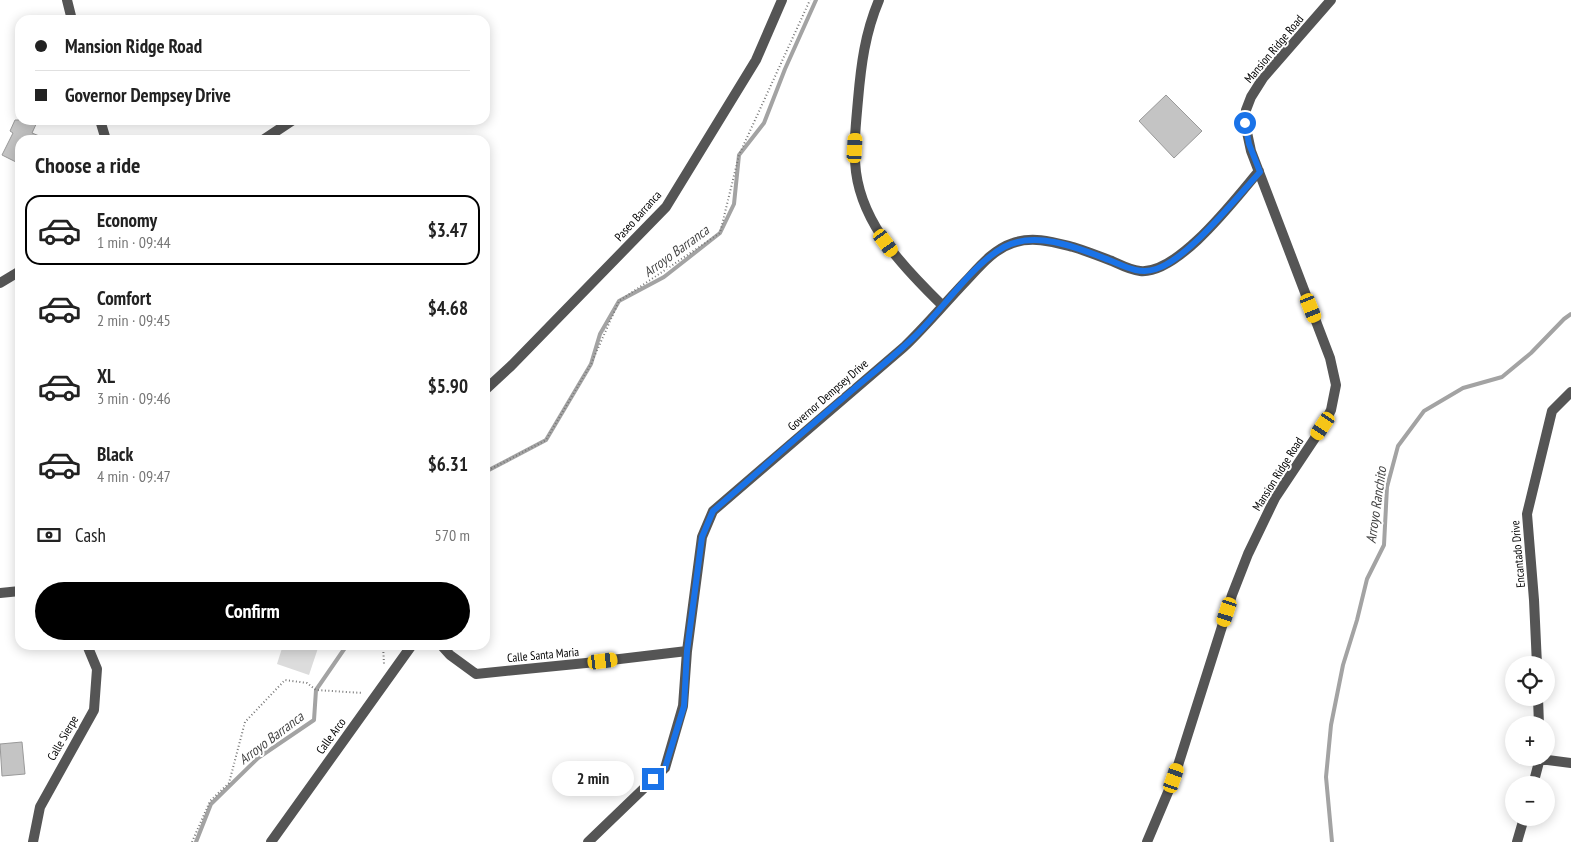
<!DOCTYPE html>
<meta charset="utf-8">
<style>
body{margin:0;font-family:"PT Sans Narrow",sans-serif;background:#f6f6f6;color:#222;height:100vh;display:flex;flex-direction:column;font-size:19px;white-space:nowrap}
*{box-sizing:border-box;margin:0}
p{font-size:16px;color:#767676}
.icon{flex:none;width:28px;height:28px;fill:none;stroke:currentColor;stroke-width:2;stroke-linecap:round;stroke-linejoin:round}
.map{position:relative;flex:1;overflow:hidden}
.side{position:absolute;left:15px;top:135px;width:475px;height:515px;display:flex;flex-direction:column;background:#fff;border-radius:15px;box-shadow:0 2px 12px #0003}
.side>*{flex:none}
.top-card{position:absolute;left:15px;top:15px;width:475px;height:110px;border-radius:15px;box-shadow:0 2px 12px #0003;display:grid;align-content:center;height:110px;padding:0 20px;background:#fff}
.buttons{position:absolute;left:1505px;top:656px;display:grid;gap:10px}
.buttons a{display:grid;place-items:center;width:50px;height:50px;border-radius:50%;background:#fff;box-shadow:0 2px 12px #0003;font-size:25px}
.end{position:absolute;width:22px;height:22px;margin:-11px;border:6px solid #1a73e8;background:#fff;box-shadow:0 0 0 2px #fff}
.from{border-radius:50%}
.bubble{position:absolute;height:35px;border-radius:18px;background:#fff;box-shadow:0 2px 12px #0003;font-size:16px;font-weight:700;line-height:35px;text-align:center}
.car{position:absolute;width:15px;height:30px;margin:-15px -8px;border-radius:6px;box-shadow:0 0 4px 1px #0007;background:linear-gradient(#f5c518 24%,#345 0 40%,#f5c518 0 76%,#345 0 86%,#f5c518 0)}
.top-card b{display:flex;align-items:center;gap:18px;height:48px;font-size:19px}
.top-card b+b{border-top:1px solid #e0e0e0}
.top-card i{width:12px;height:12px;background:#222}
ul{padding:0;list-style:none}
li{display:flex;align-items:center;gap:15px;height:70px;margin:0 10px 8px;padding:0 10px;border:2px solid transparent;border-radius:15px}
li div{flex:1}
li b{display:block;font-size:19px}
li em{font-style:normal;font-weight:700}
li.on{border-color:#000}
li>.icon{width:45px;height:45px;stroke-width:1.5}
h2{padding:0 20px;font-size:22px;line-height:60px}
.pay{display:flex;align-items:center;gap:12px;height:55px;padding:0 20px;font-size:19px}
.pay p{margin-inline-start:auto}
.action{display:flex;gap:10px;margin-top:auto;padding:10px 20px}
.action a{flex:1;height:58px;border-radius:30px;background:#000;color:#fff;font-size:20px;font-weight:700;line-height:58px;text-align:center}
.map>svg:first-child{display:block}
.green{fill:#dcdcdc}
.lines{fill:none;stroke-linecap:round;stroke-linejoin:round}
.stream{stroke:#a3a3a3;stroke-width:4}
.building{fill:#c4c4c4;stroke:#999}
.path{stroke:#777;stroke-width:2;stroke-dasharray:1 2.5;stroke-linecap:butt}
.minor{stroke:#555;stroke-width:10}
.route{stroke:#1a73e8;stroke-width:6}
.labels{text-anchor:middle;stroke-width:4;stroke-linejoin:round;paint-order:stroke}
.street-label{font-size:12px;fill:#000;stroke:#fff}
.water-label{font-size:14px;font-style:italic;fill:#444;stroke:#fff}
</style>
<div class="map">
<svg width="1571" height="842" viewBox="0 0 1571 842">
<rect width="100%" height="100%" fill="#fff"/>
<path class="green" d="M283,645h36l-10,30 -32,-11z"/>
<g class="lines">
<path class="stream" d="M485,472l61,-32 45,-76 9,-30 19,-33 45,-24 56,-44 14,-29 5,-49 25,-32 21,-54 31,-69
M196,842l15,-38 47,-46 56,-38 2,-30 31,-45
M1332,842l-6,-65 5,-52 12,-60 14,-45 10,-41 17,-34 3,-58 11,-41 26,-35 39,-23 39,-11 29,-24 33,-34 7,-5"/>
</g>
<path class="building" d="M1166,95l36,36 -28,27 -35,-37z
M20,118v2h18l-6,13 17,7h-29v24l-18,-9 11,-22 -3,-2 5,-11h4z
M22,742l3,32 -23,2 -2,-32z"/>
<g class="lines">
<path class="path" d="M485,472l61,-32 45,-76 28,-63 101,-68 19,-78 71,-155
M383,645l1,19
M192,842l18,-41 19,-18 16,-61 40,-42 22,3 9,7 47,3"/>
<path class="minor" d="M67,0l5,20
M879,0c-14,33 -18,65 -21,100 -2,23 -5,48 -2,72 7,54 49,97 87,134
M100,120l6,20
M263,140l30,-20
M0,283l20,-12
M485,390l26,-24 155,-159 90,-147 26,-60
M0,593l20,-2
M441,645l9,10 26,19 110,-11 101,-12
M1537,665l-3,-65 -7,-86 25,-103 19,-19
M1538,698l1,27
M1540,759l31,4
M1533,785l7,-27
M33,842l7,-35 54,-97 3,-41 -10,-24
M271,842l141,-197
M588,842l77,-74 18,-62 4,-55 15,-114 11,-26 191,-164c22,-21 41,-44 62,-66 14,-15 28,-32 47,-38 20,-7 40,-1 60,4 13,4 26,9 39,14 9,4 18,9 28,10 38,4 96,-73 119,-100
M1147,842l27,-64 58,-183 16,-41 27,-56 48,-72 8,-16 5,-25 -6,-27 -79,-207 -6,-28 1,-13 5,-13 12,-19 68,-78
M1517,842l7,-24"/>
</g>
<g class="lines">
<path class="route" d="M653,779l12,-11 19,-62 3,-55 15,-114 11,-26c43,-37 85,-75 128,-111 24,-21 49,-40 72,-62 28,-26 58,-73 91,-91 32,-17 74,1 105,13 15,6 30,15 47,9 32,-10 80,-71 104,-97l-11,-28 -4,-21"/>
</g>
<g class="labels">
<g class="street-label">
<text transform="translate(1274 49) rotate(-50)" y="4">Mansion Ridge Road</text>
<text transform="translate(638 216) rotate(-48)" y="4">Paseo Barranca</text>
<text transform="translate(828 395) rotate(-41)" y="4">Governor Dempsey Drive</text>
<text transform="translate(1278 474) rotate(-58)" y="4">Mansion Ridge Road</text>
<text transform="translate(1518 554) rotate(-95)" y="4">Encantado Drive</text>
<text transform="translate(543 655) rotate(-5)" y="4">Calle Santa Maria</text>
<text transform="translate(331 736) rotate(-54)" y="4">Calle Arco</text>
<text transform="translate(63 738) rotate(-60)" y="4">Calle Sierpe</text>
</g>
<g class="water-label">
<text transform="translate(676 251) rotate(-36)" y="5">Arroyo Barranca</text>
<text transform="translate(1376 505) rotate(-82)" y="5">Arroyo Ranchito</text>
<text transform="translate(271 738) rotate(-37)" y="5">Arroyo Barranca</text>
</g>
</g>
</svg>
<div class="buttons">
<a><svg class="icon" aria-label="locate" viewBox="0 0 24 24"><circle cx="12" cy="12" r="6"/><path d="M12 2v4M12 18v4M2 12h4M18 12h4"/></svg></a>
<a>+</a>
<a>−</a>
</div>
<i class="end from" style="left:1245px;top:123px"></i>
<i class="end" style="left:653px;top:779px"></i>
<div class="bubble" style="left:552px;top:761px;width:82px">2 min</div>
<i class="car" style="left:855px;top:148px;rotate:3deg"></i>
<i class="car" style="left:886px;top:243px;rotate:144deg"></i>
<i class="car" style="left:1311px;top:308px;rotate:158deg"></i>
<i class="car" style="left:1323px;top:426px;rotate:214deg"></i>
<i class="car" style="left:1227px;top:612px;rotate:198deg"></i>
<i class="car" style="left:603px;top:661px;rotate:83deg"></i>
<i class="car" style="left:1174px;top:778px;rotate:19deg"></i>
<div class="top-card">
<b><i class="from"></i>Mansion Ridge Road</b>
<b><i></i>Governor Dempsey Drive</b>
</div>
<section class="side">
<h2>Choose a ride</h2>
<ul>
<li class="on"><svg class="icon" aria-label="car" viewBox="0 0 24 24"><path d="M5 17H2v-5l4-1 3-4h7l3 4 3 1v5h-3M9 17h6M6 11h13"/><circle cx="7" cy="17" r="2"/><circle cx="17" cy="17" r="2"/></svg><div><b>Economy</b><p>1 min · 09:44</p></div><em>$3.47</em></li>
<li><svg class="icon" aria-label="car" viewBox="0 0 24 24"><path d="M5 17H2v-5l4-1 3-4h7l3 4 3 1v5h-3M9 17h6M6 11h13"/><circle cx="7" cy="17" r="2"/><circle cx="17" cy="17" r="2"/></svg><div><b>Comfort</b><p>2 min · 09:45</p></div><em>$4.68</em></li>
<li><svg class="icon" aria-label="car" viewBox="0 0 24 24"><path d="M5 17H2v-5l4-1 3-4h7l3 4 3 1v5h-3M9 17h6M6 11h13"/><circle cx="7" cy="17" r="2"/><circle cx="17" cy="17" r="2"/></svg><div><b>XL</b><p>3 min · 09:46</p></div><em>$5.90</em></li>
<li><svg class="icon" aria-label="car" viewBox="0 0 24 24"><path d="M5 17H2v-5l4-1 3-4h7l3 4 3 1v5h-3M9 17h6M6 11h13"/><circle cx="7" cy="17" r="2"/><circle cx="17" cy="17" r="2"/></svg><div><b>Black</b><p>4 min · 09:47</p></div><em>$6.31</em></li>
</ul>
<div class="pay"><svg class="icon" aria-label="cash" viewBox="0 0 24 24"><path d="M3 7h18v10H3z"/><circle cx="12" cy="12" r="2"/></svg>Cash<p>570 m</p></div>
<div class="action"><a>Confirm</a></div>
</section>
</div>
